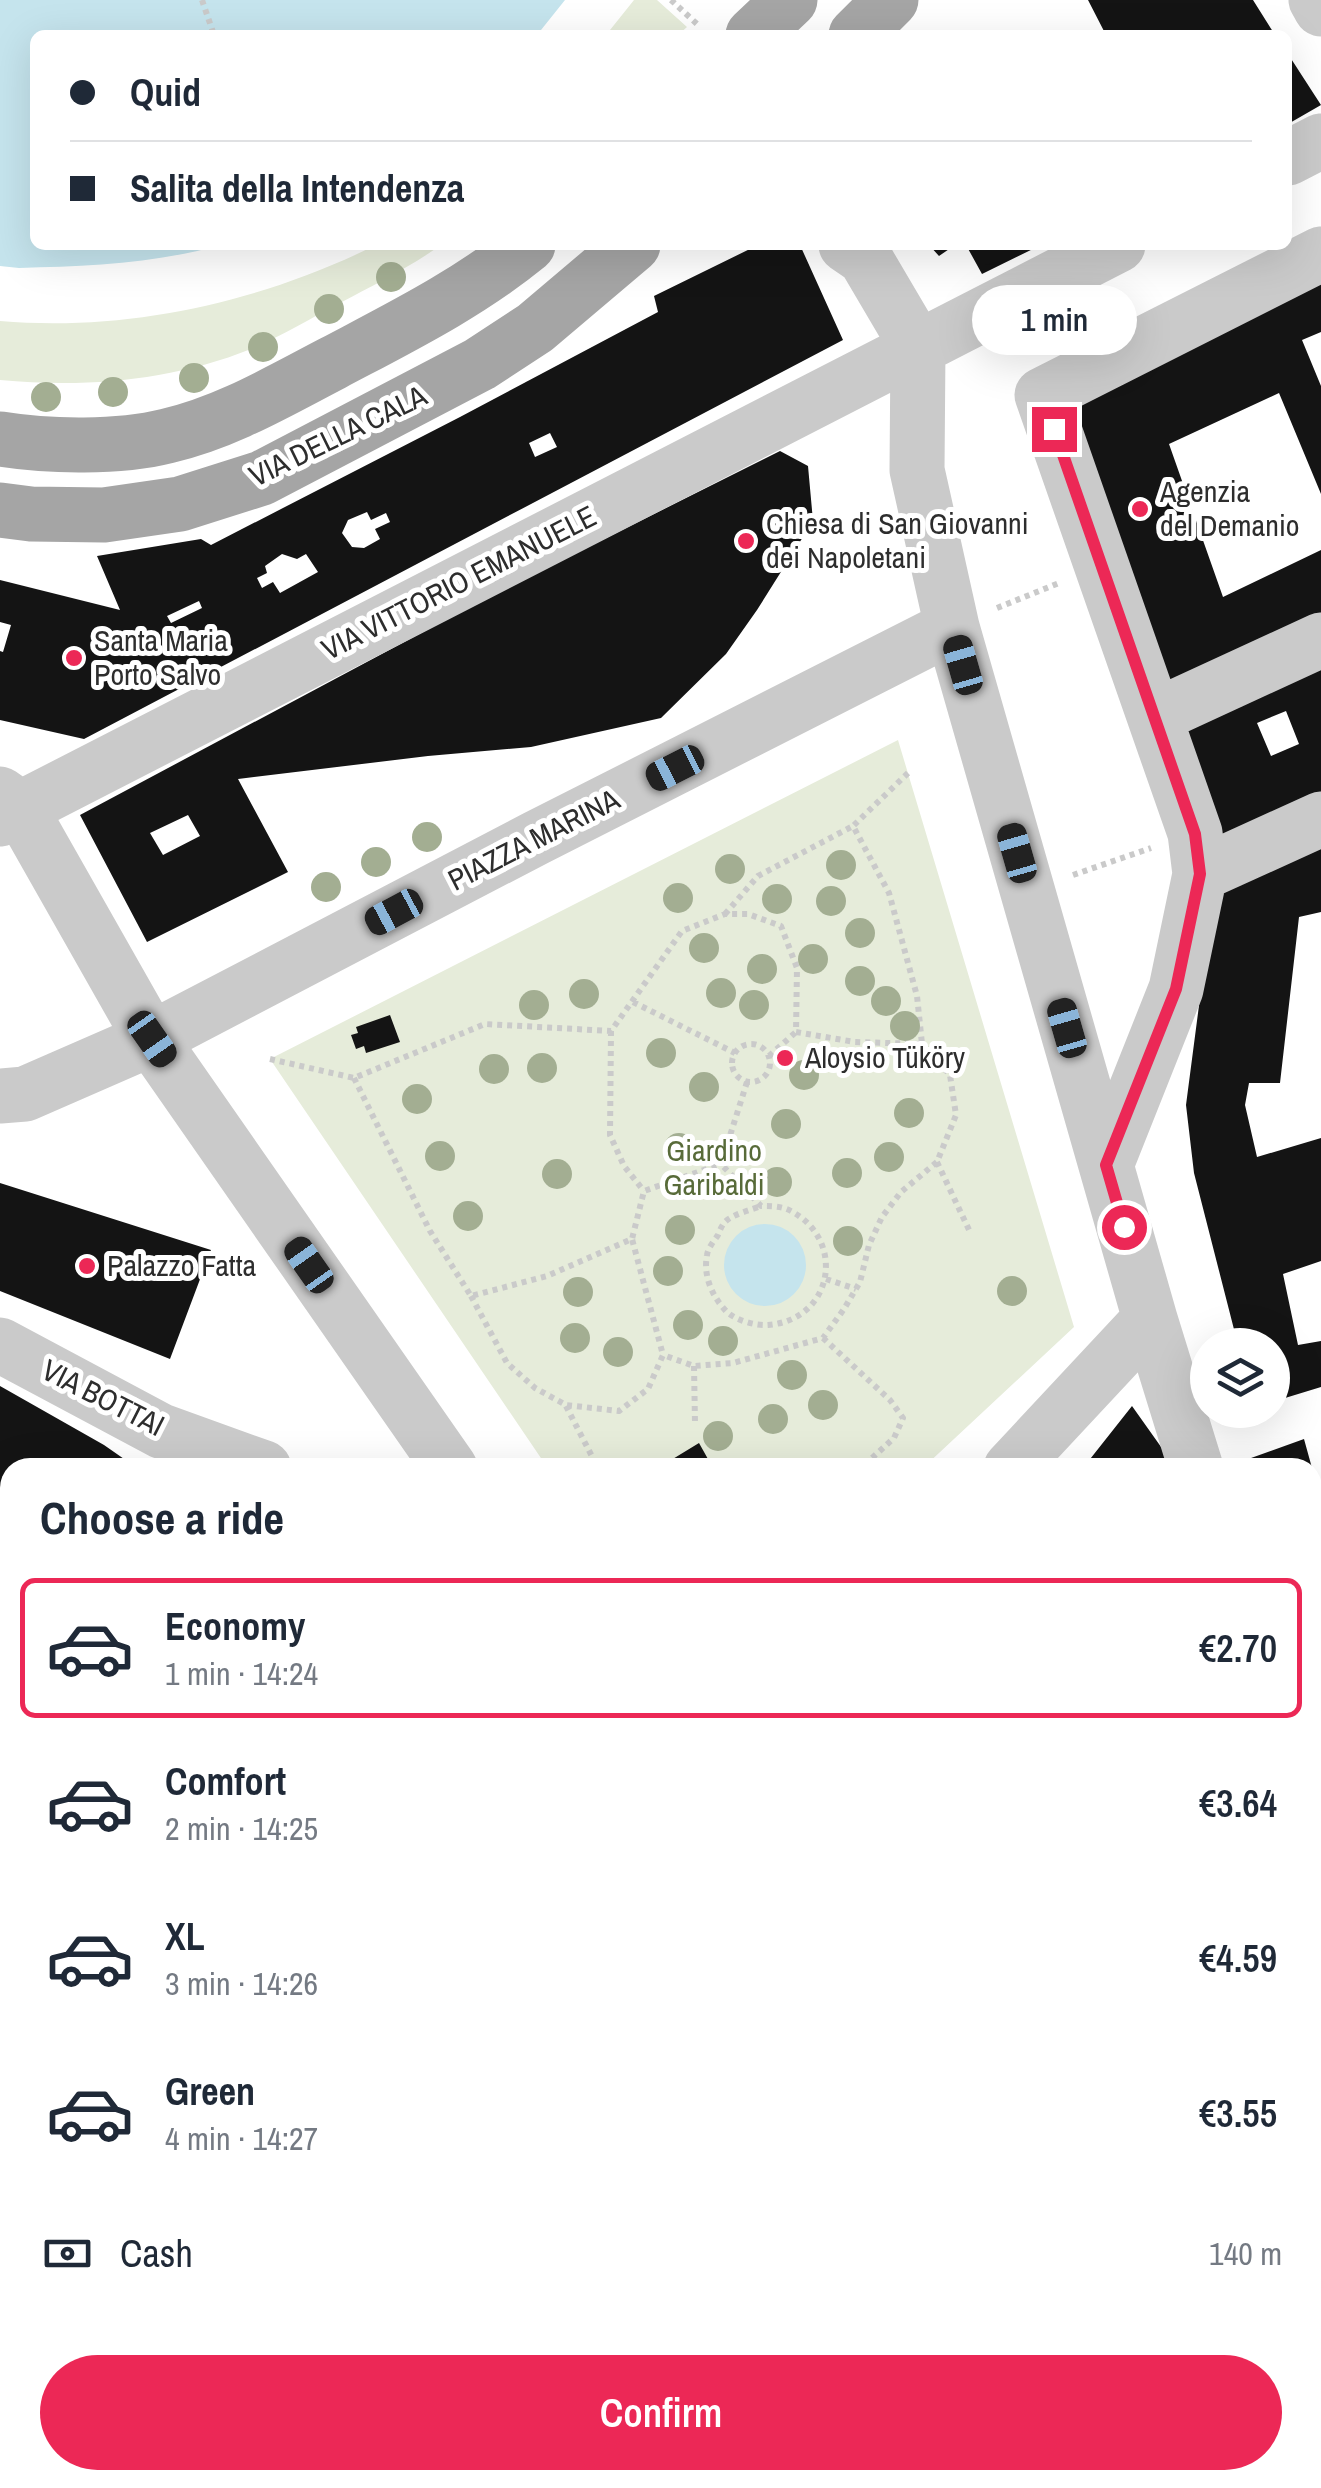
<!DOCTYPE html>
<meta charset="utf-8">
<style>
body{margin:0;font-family:"Archivo Narrow",sans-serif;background:#f6f6f7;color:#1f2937;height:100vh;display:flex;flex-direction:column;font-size:38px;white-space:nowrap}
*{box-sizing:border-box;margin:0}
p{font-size:32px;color:#747a83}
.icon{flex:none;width:55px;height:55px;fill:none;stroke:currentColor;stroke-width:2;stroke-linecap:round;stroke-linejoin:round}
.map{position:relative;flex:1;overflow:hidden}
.side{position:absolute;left:0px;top:1458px;width:1322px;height:1032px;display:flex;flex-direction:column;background:#fff;border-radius:30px 30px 0 0;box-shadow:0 10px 40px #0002}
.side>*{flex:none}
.top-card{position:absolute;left:30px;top:30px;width:1262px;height:220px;border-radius:15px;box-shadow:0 10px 40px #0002;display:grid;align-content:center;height:220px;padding:0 40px;background:#fff}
.tools{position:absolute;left:1190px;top:1328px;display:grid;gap:20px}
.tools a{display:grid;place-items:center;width:100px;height:100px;border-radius:50%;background:#fff;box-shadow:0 10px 40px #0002;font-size:50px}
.end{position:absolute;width:45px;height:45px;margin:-22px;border:12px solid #ec2856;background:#fff;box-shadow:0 0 0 5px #fff}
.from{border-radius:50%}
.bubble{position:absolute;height:70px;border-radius:35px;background:#fff;box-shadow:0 10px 40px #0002;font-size:32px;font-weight:600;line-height:70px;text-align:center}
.car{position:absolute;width:30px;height:60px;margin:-30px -15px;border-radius:12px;box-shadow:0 0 8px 2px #0007;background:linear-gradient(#222 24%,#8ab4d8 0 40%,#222 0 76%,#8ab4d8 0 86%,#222 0)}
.top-card b{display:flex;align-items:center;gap:35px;height:95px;font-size:38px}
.top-card b+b{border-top:2px solid #e0e1e3}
.top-card i{width:25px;height:25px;background:#1f2937}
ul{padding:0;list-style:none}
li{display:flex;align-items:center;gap:30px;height:140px;margin:0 20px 15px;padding:0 20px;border:5px solid transparent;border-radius:15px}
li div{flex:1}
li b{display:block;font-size:38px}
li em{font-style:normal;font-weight:600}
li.selected{border-color:#ec2856}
li>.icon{width:90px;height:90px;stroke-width:1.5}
h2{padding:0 40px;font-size:45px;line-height:120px}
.pay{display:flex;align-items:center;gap:25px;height:110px;padding:0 40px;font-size:38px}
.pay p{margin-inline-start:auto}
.action{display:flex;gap:20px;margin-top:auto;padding:20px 40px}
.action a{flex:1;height:115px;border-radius:60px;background:#ec2856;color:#fff;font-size:40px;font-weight:600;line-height:115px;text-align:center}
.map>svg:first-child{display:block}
.green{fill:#e6ecda}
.water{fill:#c5e4ed}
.building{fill:#141414;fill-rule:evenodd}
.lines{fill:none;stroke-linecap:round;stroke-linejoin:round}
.path{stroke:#cacaca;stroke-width:6;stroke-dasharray:5 5;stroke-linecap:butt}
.minor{stroke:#cacaca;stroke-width:55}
.major{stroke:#a5a5a5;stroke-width:55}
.tree{fill:#a3ae92}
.route{stroke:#ec2856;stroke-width:12}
.poi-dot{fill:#ec2856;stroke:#fff;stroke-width:4}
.labels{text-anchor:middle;stroke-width:10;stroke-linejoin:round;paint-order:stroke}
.street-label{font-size:30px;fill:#2d2d2d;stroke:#fff}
.poi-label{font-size:30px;fill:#2d2d2d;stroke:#fff;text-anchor:start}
.park-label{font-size:30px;fill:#586b39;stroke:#fff}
</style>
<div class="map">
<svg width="1321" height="2488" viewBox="0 0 1321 2488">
<rect width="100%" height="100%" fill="#fff"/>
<path class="green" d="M634,0h23l30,27 -9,8h-72z
M376,245h65c-31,22 -67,40 -101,58 -29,15 -58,33 -89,46 -80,32 -165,39 -251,31v-59c128,11 261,-19 376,-76z
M898,740l176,587 -150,140h-377l-277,-408z"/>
<path class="water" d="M0,0h565l-28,35h-502v210h185c-66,19 -133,21 -201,23l-19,-2z
M724 1265a41 41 0 1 1 82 0a41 41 0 1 1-82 0Z"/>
<path class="building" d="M1088,0h165l22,35h-169z
M1288,54l33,51 -33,19z
M758,245h42l43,95 -759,399 -84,-19v-69l3,1 8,-27 -11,-3v-42l120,30 -23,-54 104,-17 10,6 249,-128 198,-105 -4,-16zM550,433l7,14 -22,10 -6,-14zM367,512l4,8 15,-7 4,9 -15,7 5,10 -16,9 -12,-1 -10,-14 6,-13zM282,554l15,5 9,-5 12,18 -38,21 -7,-11 -11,6 -5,-10 10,-5 -2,-7zM199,601l3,7 -31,15 -4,-7z
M929,245h26l-16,11z
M966,245h75l-59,29z
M1321,270v62l-19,8 19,46v108l-42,-101 -110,51 54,153 98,-47v74l-155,78 -106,-305z
M780,451l28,15 5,55 -56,89 -31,44 -65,64 -130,29 -103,9 -190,23 50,93 -141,70 -67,-127 416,-222zM188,815l12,21 -37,19 -13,-22z
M1321,651v159l-97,45 -43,-138zM1286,711l13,33 -28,12 -14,-33z
M1321,837v75l-22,5 -19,166h-31l-4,22 12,52 64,-19v123l-38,13 15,71 23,-4v46l-49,15v-57h-34l-44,-172 -8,-68 29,-222z
M390,1015l10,27 -34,11 -2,-7 -8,3 -5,-14 7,-2 -2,-6z
M0,1183l211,67 -41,109 -170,-68z
M0,1386l104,59 33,23h-127v440l-10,3z
M1132,1406l44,62h-93z
M1304,1439l8,29h-86v-1z
M699,1443l14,25h-55z
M1312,1473l9,26v134l-9,4z
M1321,1661v71l-9,-17v-50z
M1312,1848l9,20v197l-9,3z
M10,1951v342h-1l-9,-28v-311z
M1312,2117l9,8 -1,156 -8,-22z
M1321,2335v101l-9,8v-104z
M10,2404v76h26l2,8h-38v-76z
M1321,2469v19h-21l12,-11z
M61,2480h89l-17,8h-70z
M196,2480h84l6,8h-85z
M301,2480h94l5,8h-113z
M428,2480h153l-16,8h-132z
M670,2480h141l5,8h-159z
M851,2480h331l5,8h-331z"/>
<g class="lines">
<path class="path" d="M202,0l12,35
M671,0l26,24
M997,608l62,-25
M908,773l-55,53 36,67 28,103 5,48
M1073,875l78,-27
M725,914l33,-38 95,-50
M633,1002l102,51
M611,1031l-1,104 14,31 20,25
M732 1063a19 19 0 1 1 38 0a19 19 0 1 1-38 0Z
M769,1056l27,-24
M270,1059l84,19 131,-54 126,7 71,-100 43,-17h23l33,12 16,42 -1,64 59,10 67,2 28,31 6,40 -19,47 -36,30 -19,25 -13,28 -9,37 -16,27 -21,29 -90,25 -39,3 -31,-11
M354,1078l76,153 41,65 76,-20 85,-37 12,-48 77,-27
M747,1082l-26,82 40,42c10,0 21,0 30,5 56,30 42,109 -23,114 -13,1 -33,-5 -42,-14 -14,-15 -23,-35 -19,-56 1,-7 7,-14 11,-20 2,-5 4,-10 7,-13 8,-8 26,-12 36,-16
M937,1162l33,70
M826,1279l30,10
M471,1296l36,67 28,25 31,17 53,6 29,-22 15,-34 -31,-116
M823,1338l67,62 13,18 -9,20 -33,30
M694,1366l1,57
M566,1406l32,62"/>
<path class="minor" d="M1316,0l5,9
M1288,158l33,-17
M846,245l19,13 53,90
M918,348l-1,122 35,157 198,692 46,149
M1156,716l165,-76
M0,794l20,14 131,231 299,429
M0,819l1118,-574
M1200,874l121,-55
M0,1096l25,-2 126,-55 385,-201 416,-211
M1106,1165l70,-176 24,-115 -5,-41 -153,-438 279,-141
M0,1345l161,86 103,37
M1011,1468l139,-149
M1312,1653l9,-4
M1312,1747l9,19
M0,1933l10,-3
M1312,2101l9,-2
M0,2300l10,30
M0,2395l10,-8
M53,2480l2,8
M184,2480l5,8
M412,2480l4,8
M1203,2480l4,8
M622,2488l13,-8
M1274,2488l12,-8"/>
<path class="major" d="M753,35l37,-35
M856,35l35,-35
M0,439c49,8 119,9 167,-3 60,-14 112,-45 166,-73 68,-36 135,-69 195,-118
M0,510l31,4 73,1 76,-11 82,-26 218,-114 55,-36 98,-83"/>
</g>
<g class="tree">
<circle cx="391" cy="277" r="15"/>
<circle cx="329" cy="309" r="15"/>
<circle cx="263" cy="347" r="15"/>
<circle cx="194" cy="378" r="15"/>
<circle cx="113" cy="392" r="15"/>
<circle cx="46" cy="397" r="15"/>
<circle cx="427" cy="837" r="15"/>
<circle cx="376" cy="862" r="15"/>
<circle cx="841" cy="865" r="15"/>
<circle cx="730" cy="869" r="15"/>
<circle cx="326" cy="887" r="15"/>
<circle cx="678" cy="898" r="15"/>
<circle cx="777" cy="899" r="15"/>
<circle cx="831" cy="901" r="15"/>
<circle cx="860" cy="933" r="15"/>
<circle cx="704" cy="948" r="15"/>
<circle cx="813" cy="959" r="15"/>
<circle cx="762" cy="969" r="15"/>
<circle cx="860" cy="981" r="15"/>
<circle cx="721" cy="993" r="15"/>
<circle cx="584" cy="994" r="15"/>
<circle cx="886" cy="1001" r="15"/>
<circle cx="534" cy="1005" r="15"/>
<circle cx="754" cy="1005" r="15"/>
<circle cx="905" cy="1026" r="15"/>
<circle cx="661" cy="1053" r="15"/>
<circle cx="542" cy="1068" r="15"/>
<circle cx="494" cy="1069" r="15"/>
<circle cx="804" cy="1075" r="15"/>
<circle cx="704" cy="1087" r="15"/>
<circle cx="417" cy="1099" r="15"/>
<circle cx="909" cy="1113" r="15"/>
<circle cx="786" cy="1124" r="15"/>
<circle cx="679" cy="1148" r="15"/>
<circle cx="440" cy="1156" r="15"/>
<circle cx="889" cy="1157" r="15"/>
<circle cx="847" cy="1173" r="15"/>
<circle cx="557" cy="1174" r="15"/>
<circle cx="777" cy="1182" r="15"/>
<circle cx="468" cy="1216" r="15"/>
<circle cx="680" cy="1230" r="15"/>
<circle cx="848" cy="1241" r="15"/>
<circle cx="668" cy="1271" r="15"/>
<circle cx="1012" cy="1291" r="15"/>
<circle cx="578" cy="1292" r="15"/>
<circle cx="688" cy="1325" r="15"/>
<circle cx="575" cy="1338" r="15"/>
<circle cx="723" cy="1341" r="15"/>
<circle cx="618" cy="1352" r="15"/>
<circle cx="792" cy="1375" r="15"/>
<circle cx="823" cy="1405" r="15"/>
<circle cx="773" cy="1419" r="15"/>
<circle cx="718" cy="1436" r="15"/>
</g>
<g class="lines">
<path class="route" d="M1054,429l141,405 5,40 -24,115 -70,176 18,62"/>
</g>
<g class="poi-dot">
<circle cx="1140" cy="509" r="10"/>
<circle cx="746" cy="541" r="10"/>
<circle cx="74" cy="658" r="10"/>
<circle cx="785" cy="1058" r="10"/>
<circle cx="87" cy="1266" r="10"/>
</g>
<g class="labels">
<g class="street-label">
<text transform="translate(338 436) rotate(-26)" y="10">VIA DELLA CALA</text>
<text transform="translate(459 583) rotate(-27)" y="10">VIA VITTORIO EMANUELE</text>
<text transform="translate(534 840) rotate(-27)" y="10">PIAZZA MARINA</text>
<text transform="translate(103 1398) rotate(27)" y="10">VIA BOTTAI</text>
</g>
<g class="poi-label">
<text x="1160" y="502">Agenzia<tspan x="1160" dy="34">del Demanio</tspan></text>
<text x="766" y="534">Chiesa di San Giovanni<tspan x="766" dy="34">dei Napoletani</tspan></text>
<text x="94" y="651">Santa Maria<tspan x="94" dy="34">Porto Salvo</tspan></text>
<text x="805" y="1068">Aloysio Tüköry</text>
<text x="107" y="1276">Palazzo Fatta</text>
</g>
<g class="park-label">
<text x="714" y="1161">Giardino<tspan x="714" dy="34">Garibaldi</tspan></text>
</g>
</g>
</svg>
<div class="tools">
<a><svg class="icon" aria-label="layers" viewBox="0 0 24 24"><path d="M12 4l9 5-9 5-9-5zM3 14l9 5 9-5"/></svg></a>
</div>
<i class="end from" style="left:1124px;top:1227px"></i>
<i class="end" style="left:1054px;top:429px"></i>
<div class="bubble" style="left:972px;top:285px;width:165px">1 min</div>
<i class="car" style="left:963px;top:665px;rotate:344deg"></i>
<i class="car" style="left:675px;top:768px;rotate:243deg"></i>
<i class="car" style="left:1017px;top:853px;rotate:344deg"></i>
<i class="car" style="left:394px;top:912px;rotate:242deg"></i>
<i class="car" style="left:1067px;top:1028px;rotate:344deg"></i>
<i class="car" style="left:152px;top:1039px;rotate:145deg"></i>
<i class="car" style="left:309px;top:1265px;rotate:325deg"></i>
<div class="top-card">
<b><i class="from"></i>Quid</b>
<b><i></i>Salita della Intendenza</b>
</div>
<section class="side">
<h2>Choose a ride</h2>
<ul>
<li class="selected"><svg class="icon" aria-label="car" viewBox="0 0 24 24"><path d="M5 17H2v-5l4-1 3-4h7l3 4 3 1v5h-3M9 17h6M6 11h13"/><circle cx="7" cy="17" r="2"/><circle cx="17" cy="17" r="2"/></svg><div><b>Economy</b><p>1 min · 14:24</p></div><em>€2.70</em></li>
<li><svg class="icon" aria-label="car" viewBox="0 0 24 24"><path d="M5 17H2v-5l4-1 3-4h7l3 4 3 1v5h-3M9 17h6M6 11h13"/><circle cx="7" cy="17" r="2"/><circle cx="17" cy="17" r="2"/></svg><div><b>Comfort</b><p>2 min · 14:25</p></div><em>€3.64</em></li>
<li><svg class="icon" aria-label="car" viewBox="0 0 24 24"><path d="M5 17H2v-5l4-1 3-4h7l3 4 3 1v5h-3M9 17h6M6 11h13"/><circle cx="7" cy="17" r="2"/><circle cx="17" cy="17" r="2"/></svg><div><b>XL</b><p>3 min · 14:26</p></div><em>€4.59</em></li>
<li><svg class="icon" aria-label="car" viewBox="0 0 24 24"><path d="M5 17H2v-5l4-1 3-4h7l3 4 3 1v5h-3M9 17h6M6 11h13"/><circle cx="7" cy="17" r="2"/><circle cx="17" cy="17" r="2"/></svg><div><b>Green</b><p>4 min · 14:27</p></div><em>€3.55</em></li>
</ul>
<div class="pay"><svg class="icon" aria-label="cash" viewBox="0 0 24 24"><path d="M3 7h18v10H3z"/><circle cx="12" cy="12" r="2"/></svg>Cash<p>140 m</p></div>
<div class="action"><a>Confirm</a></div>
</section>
</div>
